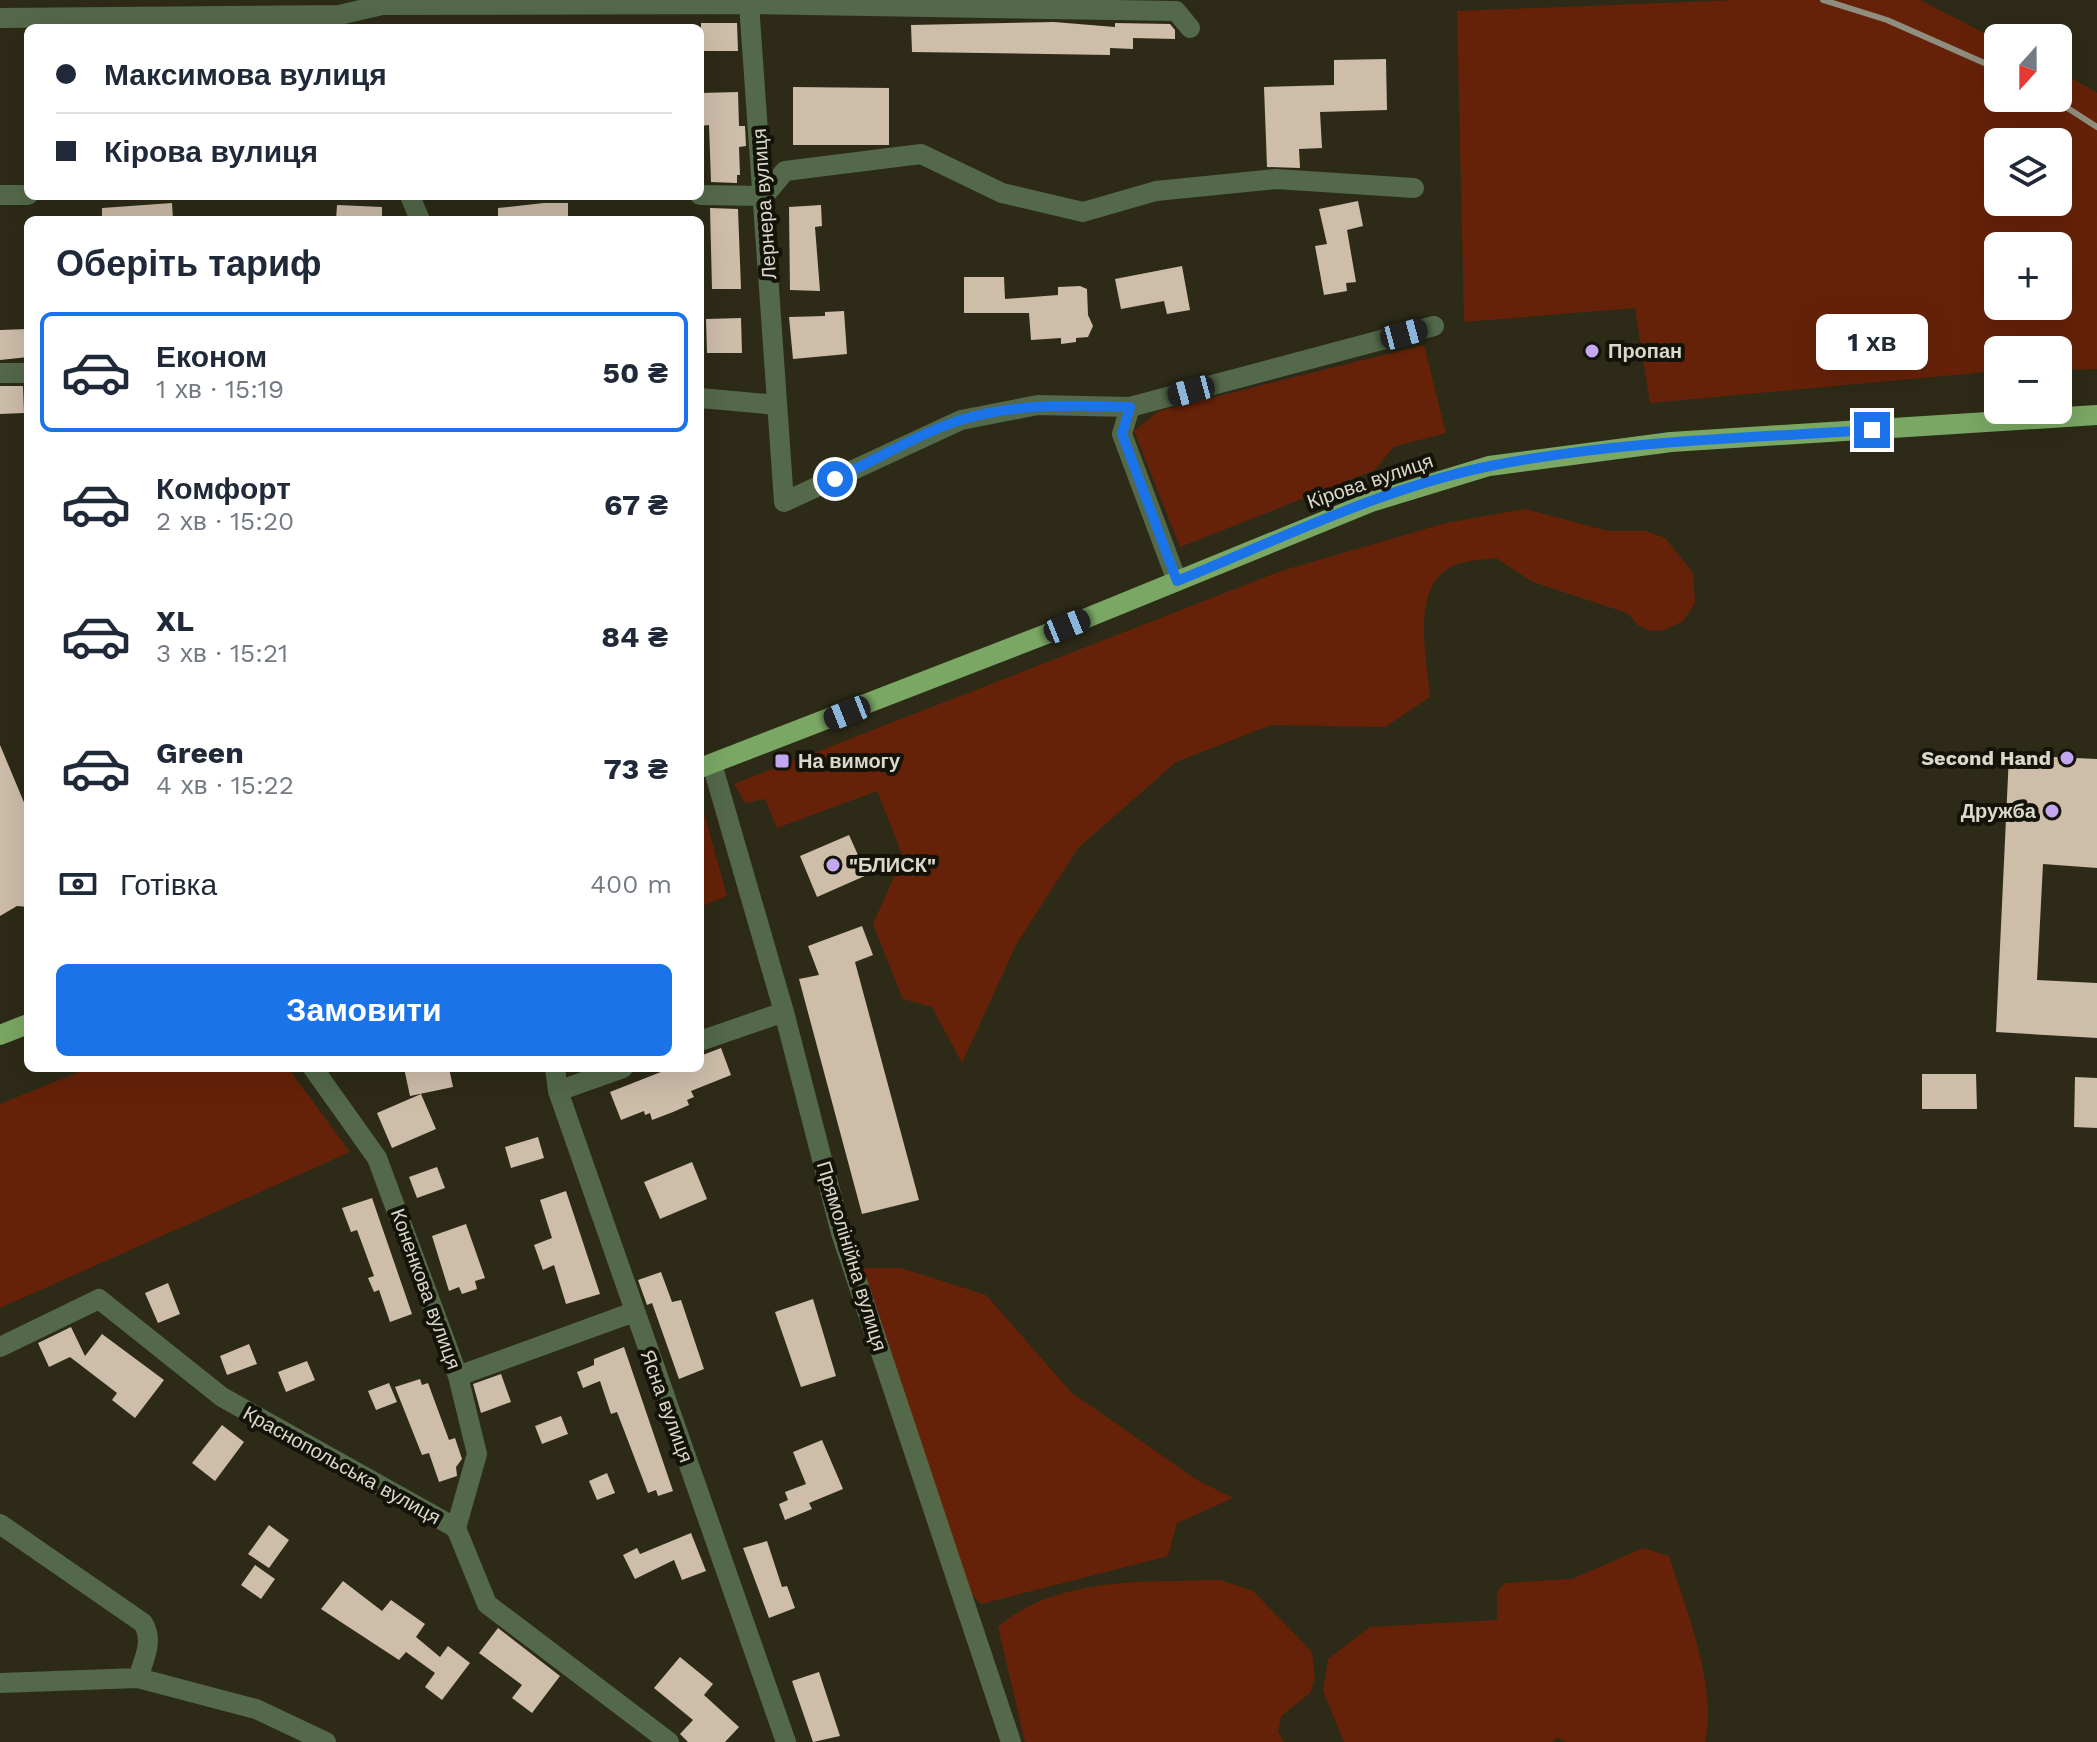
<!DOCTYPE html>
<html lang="uk">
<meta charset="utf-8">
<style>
body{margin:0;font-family:"Work Sans",sans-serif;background:#f2f2f3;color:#1f2937;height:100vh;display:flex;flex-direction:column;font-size:30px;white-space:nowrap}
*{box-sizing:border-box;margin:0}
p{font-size:26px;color:#747a83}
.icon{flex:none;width:44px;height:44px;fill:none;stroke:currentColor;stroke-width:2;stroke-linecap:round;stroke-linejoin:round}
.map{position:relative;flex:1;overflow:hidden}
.drawer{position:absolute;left:24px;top:216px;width:680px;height:856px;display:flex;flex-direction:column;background:#fff;border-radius:12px;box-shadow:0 8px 32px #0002}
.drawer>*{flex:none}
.top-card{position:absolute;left:24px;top:24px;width:680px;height:176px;border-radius:12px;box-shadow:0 8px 32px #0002;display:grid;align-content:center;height:176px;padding:0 32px;background:#fff}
.needle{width:52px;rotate:201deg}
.buttons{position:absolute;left:1984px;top:24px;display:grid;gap:16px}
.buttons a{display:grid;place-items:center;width:88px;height:88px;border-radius:12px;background:#fff;box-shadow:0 8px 32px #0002;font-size:40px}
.end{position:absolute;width:36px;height:36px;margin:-18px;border:10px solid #1a73e8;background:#fff;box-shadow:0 0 0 4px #fff}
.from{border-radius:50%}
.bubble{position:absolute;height:56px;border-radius:12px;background:#fff;box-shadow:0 8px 32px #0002;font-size:26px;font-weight:700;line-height:56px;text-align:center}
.car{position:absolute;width:24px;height:48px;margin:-24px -12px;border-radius:10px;box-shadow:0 0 6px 2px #0007;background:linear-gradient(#222 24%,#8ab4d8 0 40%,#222 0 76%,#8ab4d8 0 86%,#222 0)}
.top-card b{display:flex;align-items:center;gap:28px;height:76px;font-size:30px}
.top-card b+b{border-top:2px solid #e0e1e3}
.top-card i{width:20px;height:20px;background:#1f2937}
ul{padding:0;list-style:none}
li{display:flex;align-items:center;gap:24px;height:120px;margin:0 16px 12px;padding:0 16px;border:4px solid transparent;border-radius:12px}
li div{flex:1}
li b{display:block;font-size:30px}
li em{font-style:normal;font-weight:700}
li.on{border-color:#1a73e8}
li>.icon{width:72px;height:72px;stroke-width:1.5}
h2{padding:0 32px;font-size:36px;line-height:96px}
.pay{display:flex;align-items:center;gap:20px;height:88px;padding:0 32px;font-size:30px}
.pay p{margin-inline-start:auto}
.primary-button{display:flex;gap:16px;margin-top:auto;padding:16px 32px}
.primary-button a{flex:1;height:92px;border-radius:12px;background:#1a73e8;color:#fff;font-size:32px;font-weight:700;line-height:92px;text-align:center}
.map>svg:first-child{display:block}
.green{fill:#662208;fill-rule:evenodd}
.building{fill:#cebda9}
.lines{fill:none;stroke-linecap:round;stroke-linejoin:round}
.minor{stroke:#536949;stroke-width:20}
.major{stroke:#7aa864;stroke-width:20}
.rail{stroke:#908e7e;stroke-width:6}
.route{stroke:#1a73e8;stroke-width:10}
.poi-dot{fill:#c4a7f1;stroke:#14130a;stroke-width:3}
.labels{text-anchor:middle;stroke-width:8;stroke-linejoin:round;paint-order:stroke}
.street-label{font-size:20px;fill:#d9d8cb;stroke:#14130a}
.poi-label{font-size:20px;font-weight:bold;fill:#d9d8cb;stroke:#14130a;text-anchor:start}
</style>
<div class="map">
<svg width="2097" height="1742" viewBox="0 0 2097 1742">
<rect width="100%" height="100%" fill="#2d2b17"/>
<path class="green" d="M1739,0h181l78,40v58h60v-28l39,23v276l-39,1v-20h-60v21l-348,32 -15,-95 -171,14 -7,-311zM2058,142v60h-60v-60zM2058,246v60h-60v-60z
M1424,345l22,88 -53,14 -18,23 -195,77 -46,-116 25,-20z
M1525,509l83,22h38l19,7 28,35 2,30 -12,18 -19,9 -14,1 -11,-5 -12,-13 -94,-31 -37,-24c-12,2 -26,2 -38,6 -50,17 -31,94 -28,133l-45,30 -114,-2 -95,37 -98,86 -62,97 -54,118 -30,-56 -29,-8 -30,-75 30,-67 -26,-66 -100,37 -12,-29 -20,4 -11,-19 547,-213 165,-48z
M700,798l27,98 -27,11z
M89,1068h199l62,84 -350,156v-204z
M860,1268h41l85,27 85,97 126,88 36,18 -56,25 -9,33 -187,48 -12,-13z
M1643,1548l26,8c17,52 49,133 36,186h-140l-7,-5 -6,5h-208l-21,-51 5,-32 42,-32 127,-7v-28l8,-9 67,-4z
M1220,1580l33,11 59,61 3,27 -5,14 -29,23 -3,16 6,10h-259l-27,-115c58,-51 149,-45 222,-47z"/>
<path class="building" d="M1054,22l61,5v-4l55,1 5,6v9l-42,-1v11l-23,-1v7l-198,-3 -1,-27z
M701,23h36l1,28h-37z
M1386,59l1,51 -67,2 2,36 -23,1 1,19 -33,-1 -3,-80 70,-2v-25z
M793,87l96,1v57h-96z
M738,92l1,34h6l1,20 -7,1 1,28h-3v8l-26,-1 -2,-57 -9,1v-33z
M1358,201l5,25 -16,4 9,52 -10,1 1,8 -23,4 -9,-49 12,-2 -8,-35z
M172,203l1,17h-71v-12z
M544,203h24v17h-70v-12z
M337,205l45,2v13h-46z
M821,205l1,21 -7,1 5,64 -30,-1 -1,-83z
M710,208l28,1 3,80h-29z
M1182,266l8,44 -23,4 -3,-13 -43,8 -6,-30z
M964,277h40l1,22 53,-4v-8l22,-1 7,3 1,26 5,11 -5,11 -12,1v4l-15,2v-6l-30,2 -2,-27h-65z
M844,311l3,43 -54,5 -4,-42 36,-1v-4z
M741,318l1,35h-35l-1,-34z
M28,329v28l-28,3v-30z
M0,386h23l1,27 -24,1z
M0,745l28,67v95l-11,-1 -17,10z
M2009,755l88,4v109l-54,-4 -6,116 60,3v55l-101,-6z
M849,835l18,40 -50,22 -17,-41z
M862,926l11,29 -18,7 64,238 -57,14 -63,-235 20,-4 -11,-29z
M721,1048l10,27 -40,16 3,6 -7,3 2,5 -16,7 -21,8 -2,-7 -5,2 -1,-4 -23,9 -11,-28 61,-24h29v-12z
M404,1068h45l4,19 -43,9z
M1922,1074h54l1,35h-55z
M2075,1077l22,1v50l-23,-1z
M421,1094l15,35 -44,19 -15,-35z
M538,1137l6,21 -33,10 -6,-21z
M692,1162l15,37 -47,20 -16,-37z
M437,1167l8,21 -28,10 -8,-21z
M566,1191l34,103 -34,10 -12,-39 -11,5 -9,-25 18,-7 -12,-38z
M372,1198l40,116 -22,8 -11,-32 -5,2 -6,-14 6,-2 -17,-46 -6,2 -9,-24z
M466,1224l19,54 -10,3 2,8 -15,5 -3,-7 -10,4 -17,-55z
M661,1272l11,30 9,-2 23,69 -25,10 -27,-76 -5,2 -9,-25z
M168,1283l12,31 -22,9 -13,-30z
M813,1299l23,77 -35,11 -26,-75z
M71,1327l14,29 17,-22 62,46 -29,38 -23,-18 5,-7 -47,-36 -21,10 -11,-24z
M249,1344l8,20 -30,11 -7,-19z
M624,1347l49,144 -15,5 -2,-6 -8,3 -31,-81 -6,2 -11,-33 -17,7 -6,-16 17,-7v-6z
M307,1361l8,19 -29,12 -8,-20z
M501,1374l10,28 -30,11 -8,-29z
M420,1379l2,6 6,-2 21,57 6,-2 7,21 -6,8 1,9 -18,6 -10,-29 -7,2 -27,-68z
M389,1383l8,19 -21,8 -8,-19z
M561,1416l7,18 -26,10 -7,-18z
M222,1425l22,17 -29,39 -23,-18z
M822,1440l21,49 -34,14 3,6 -27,11 -6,-16 9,-4 -3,-8 21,-8 -13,-32z
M607,1473l8,20 -18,7 -8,-19z
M269,1525l20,15 -20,28 -21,-14z
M691,1533l15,38 -24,9 -8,-20 -39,19 -12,-24 14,-7 3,6z
M767,1541l15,46 5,-1 8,22 -26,10 -26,-70z
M255,1565l20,14 -14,20 -20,-14z
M343,1581l39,30 9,-11 34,24 -9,13 24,20 8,-11 22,17 -28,37 -17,-13 10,-14 -29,-21 -7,8 -78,-51z
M498,1628l62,48 -28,37 -20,-15 10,-13 -43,-32z
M680,1657l33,27 -9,11 35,32 -14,15h-37l-8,-8 13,-14 -39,-32z
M819,1672l21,64 -27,6 -21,-61z"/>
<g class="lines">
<path class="minor" d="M749,4l35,498 177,-82 77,-15 92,2 304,-81
M0,18l339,-3 43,-10 367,-1 427,7 14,17
M0,195h28
M700,195l64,1 21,-25 136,-17 81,39 81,19 73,-21 120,-12 138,9
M410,196l10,24
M0,373h28
M700,398l77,7
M1130,407l-8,27 55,147
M712,764l72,248 57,221 170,509
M700,1041l84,-29
M313,1068l64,90 81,218 19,78 -21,74
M555,1068l3,23 228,651
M558,1091l65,-23
M0,1347l99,-48 123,98 234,131 31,76 182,138
M458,1376l176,-64
M0,1524l143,99c11,18 1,36 -5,55
M0,1683l138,-5 118,31 70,33"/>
<path class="major" d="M700,768l367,-142 304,-124 118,-36 182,-24 426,-27
M0,1035l28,-11"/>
<path class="rail" d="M1823,0l64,20 111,49
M2052,98l45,29"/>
</g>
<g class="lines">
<path class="route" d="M835,479c41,-19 88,-48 129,-60 56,-16 109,-14 166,-12l-8,27 55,147c101,-41 205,-93 313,-115 126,-25 255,-28 382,-36"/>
</g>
<g class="poi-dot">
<circle cx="1592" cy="351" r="8"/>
<circle cx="2067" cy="758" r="8"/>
<rect x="774" y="753" width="16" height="16" rx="4"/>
<circle cx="2052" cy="811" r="8"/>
<circle cx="833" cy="865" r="8"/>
</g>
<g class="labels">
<g class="street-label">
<text transform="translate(764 204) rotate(-94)" y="7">Лернера вулиця</text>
<text transform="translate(1370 481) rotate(-19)" y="7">Кірова вулиця</text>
<text transform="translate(852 1256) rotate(73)" y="7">Прямолінійна вулиця</text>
<text transform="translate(426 1289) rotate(70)" y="7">Коненкова вулиця</text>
<text transform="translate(667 1406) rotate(70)" y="7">Ясна вулиця</text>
<text transform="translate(342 1465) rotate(29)" y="7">Краснопольська вулиця</text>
</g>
<g class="poi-label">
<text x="1608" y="358">Пропан</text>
<text x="2051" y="765" text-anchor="end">Second Hand</text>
<text x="798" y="768">На вимогу</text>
<text x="2036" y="818" text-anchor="end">Дружба</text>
<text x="849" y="872">"БЛИСК"</text>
</g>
</g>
</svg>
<div class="buttons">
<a><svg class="needle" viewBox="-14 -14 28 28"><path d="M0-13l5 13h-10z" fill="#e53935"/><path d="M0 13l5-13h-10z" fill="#747a83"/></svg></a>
<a><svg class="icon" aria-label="layers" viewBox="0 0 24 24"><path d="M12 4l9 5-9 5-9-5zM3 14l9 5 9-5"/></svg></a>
<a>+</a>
<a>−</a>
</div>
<i class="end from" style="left:835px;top:479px"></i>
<i class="end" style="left:1872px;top:430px"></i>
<div class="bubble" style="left:1816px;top:314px;width:112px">1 хв</div>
<i class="car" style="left:1404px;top:334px;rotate:75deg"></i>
<i class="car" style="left:1191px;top:391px;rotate:255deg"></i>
<i class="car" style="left:1067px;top:626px;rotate:68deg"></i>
<i class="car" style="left:847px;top:713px;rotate:248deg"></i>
<div class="top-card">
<b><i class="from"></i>Максимова вулиця</b>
<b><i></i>Кірова вулиця</b>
</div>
<section class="drawer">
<h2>Оберіть тариф</h2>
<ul>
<li class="on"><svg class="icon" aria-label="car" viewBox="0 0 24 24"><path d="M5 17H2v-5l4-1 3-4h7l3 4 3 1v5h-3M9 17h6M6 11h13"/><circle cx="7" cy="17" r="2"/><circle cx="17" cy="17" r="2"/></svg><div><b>Економ</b><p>1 хв · 15:19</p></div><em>50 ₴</em></li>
<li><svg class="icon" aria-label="car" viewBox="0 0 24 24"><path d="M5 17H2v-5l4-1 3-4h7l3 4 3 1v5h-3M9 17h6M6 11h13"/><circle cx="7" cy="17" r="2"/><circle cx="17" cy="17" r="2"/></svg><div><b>Комфорт</b><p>2 хв · 15:20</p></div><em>67 ₴</em></li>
<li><svg class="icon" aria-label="car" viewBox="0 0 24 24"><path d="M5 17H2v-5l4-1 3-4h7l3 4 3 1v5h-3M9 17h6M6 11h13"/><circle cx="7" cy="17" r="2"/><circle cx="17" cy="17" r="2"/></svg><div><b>XL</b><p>3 хв · 15:21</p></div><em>84 ₴</em></li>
<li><svg class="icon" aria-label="car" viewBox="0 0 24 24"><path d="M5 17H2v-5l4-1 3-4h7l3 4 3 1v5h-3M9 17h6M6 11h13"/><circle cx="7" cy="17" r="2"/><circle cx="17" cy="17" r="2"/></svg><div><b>Green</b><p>4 хв · 15:22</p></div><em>73 ₴</em></li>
</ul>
<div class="pay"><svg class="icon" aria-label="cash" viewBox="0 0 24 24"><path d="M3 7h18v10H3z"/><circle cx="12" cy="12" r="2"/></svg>Готівка<p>400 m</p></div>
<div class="primary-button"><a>Замовити</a></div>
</section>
</div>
